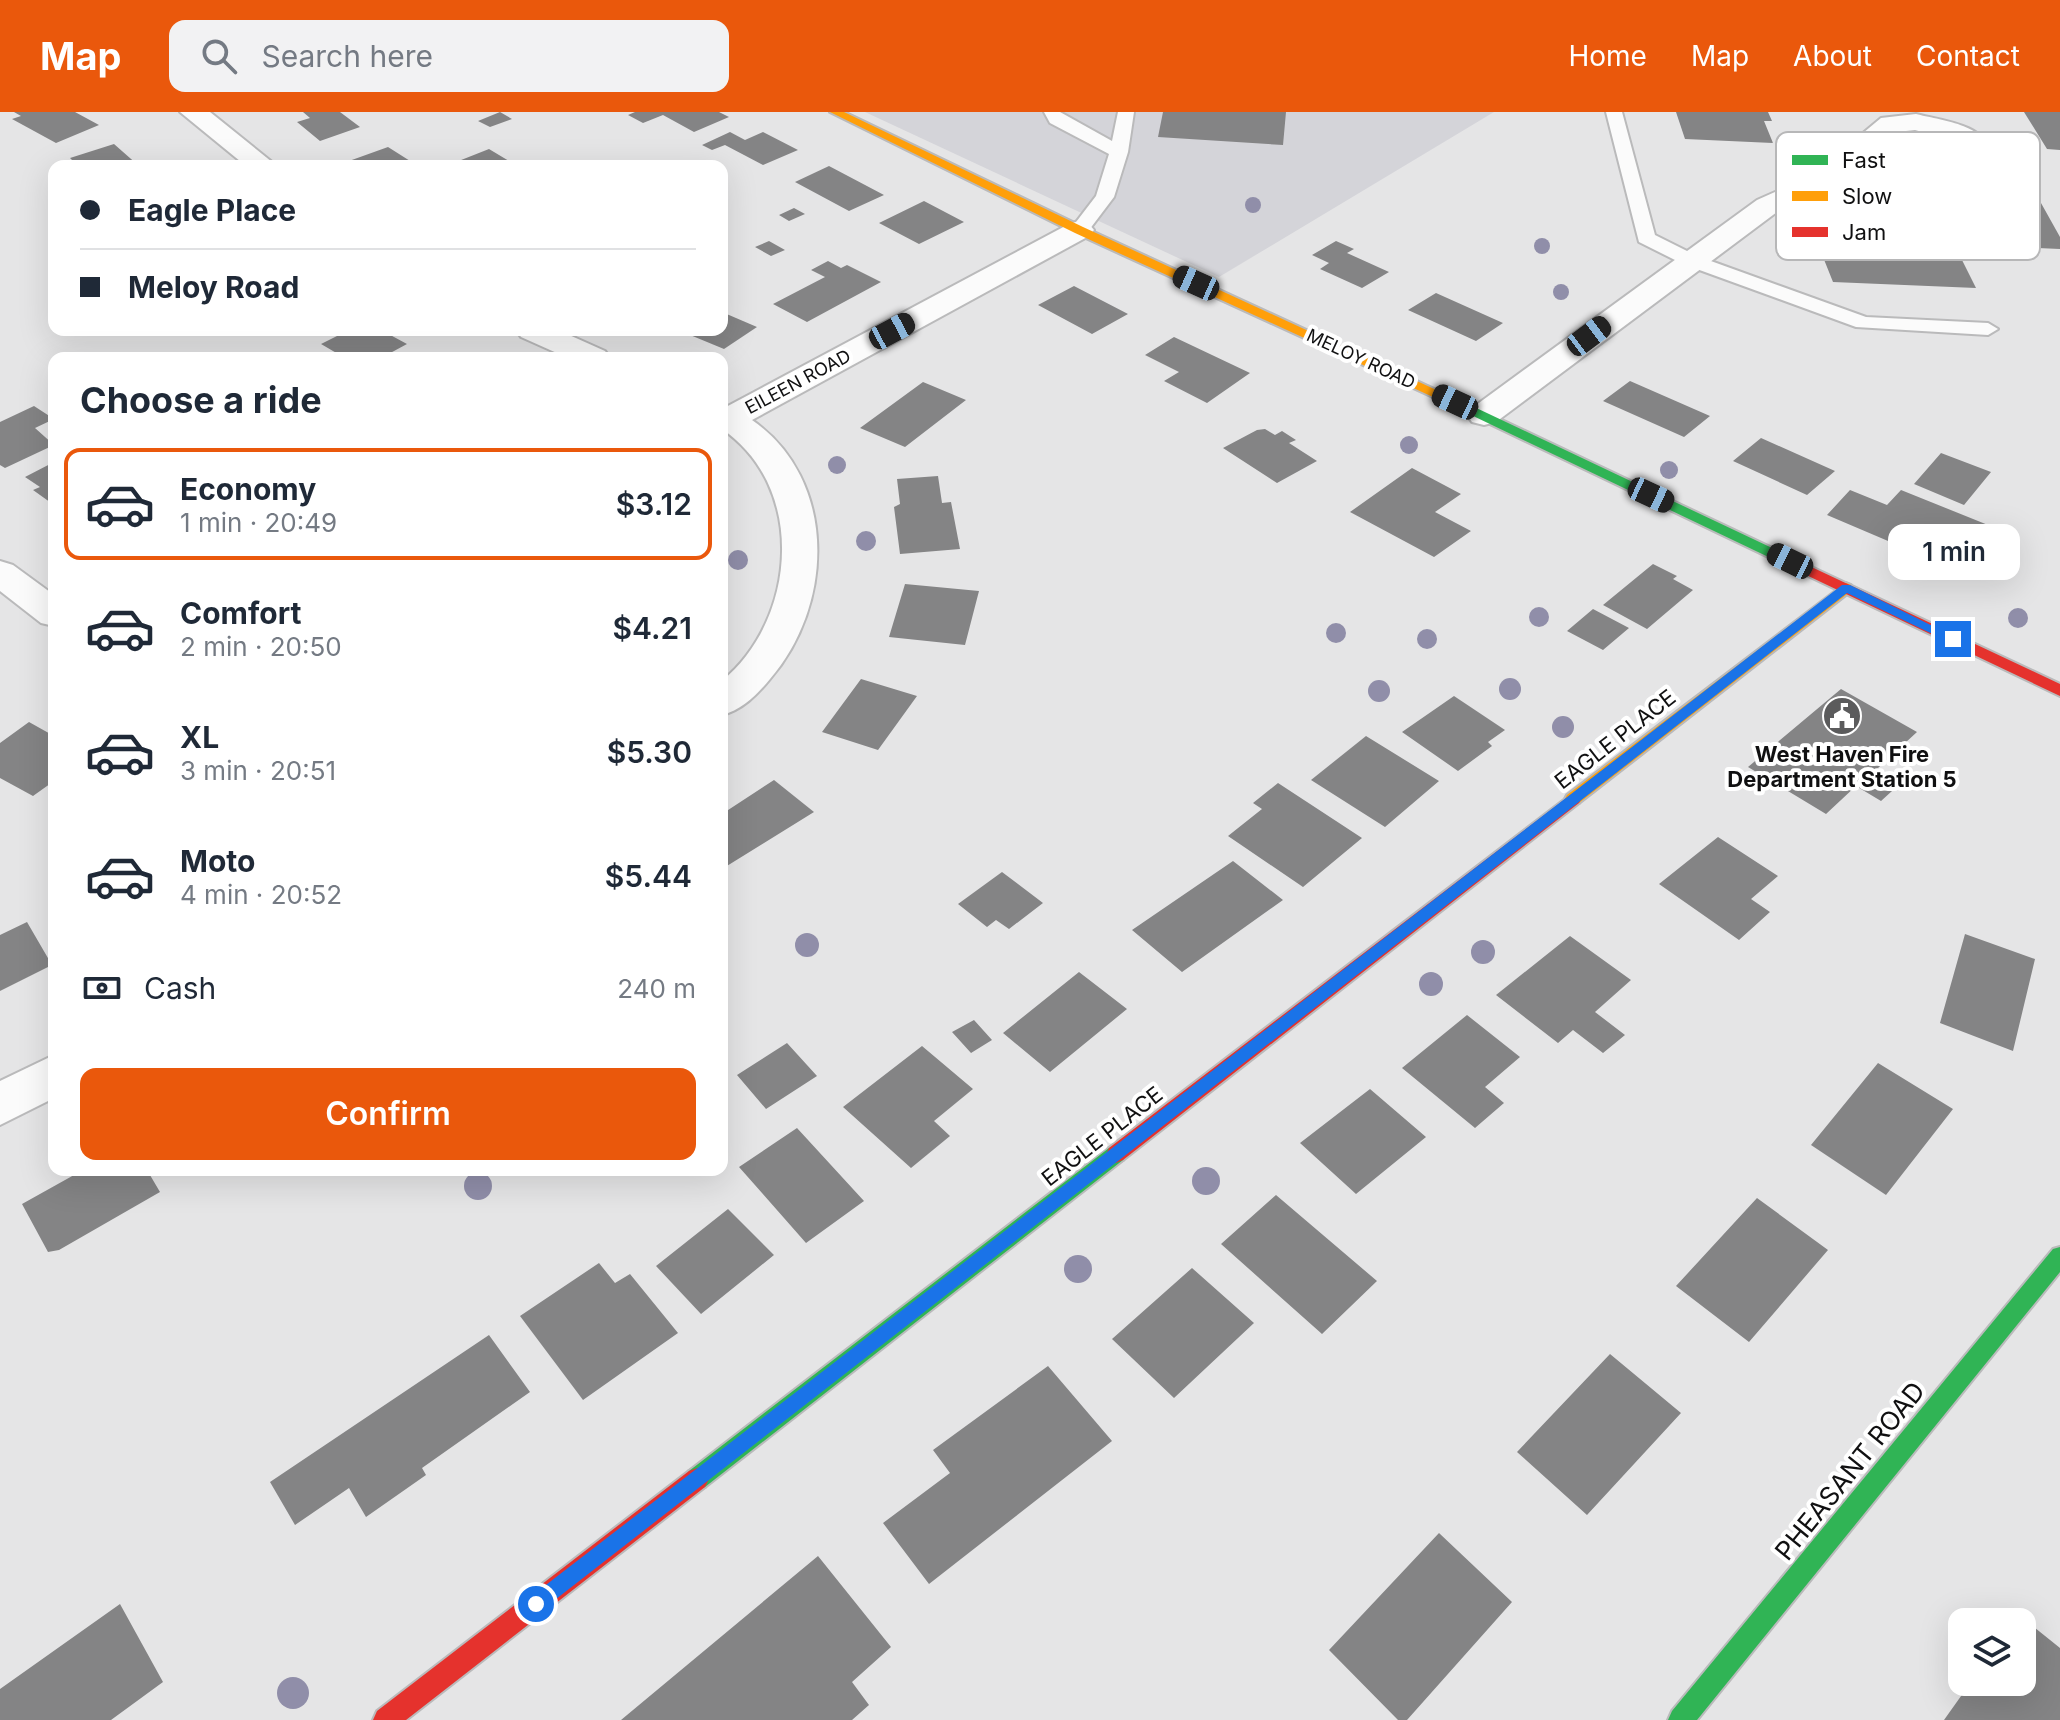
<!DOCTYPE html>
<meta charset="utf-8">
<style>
body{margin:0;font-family:Inter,sans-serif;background:#f2f2f3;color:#1f2937;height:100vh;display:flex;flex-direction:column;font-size:30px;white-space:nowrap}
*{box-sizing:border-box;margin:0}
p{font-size:26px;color:#747a83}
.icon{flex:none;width:44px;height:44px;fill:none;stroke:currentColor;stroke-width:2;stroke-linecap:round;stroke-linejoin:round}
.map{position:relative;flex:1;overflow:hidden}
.panel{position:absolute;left:48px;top:240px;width:680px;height:824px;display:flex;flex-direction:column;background:#fff;border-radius:16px;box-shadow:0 8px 32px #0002}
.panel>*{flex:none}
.hud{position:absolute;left:48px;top:48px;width:680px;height:176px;border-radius:16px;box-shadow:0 8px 32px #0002;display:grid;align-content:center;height:176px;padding:0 32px;background:#fff}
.tools{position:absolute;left:1948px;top:1496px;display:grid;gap:16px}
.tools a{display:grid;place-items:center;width:88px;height:88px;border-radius:16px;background:#fff;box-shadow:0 8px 32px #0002;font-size:40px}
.end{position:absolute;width:36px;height:36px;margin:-18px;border:10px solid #1a73e8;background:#fff;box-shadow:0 0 0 4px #fff}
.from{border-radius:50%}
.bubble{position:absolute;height:56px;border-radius:16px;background:#fff;box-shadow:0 8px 32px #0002;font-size:26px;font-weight:600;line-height:56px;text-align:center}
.car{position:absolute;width:24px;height:48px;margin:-24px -12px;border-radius:10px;box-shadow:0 0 6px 2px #0007;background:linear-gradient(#222 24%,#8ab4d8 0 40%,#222 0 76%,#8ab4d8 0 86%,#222 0)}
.hud b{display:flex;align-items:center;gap:28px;height:76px;font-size:30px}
.hud b+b{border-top:2px solid #e0e1e3}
.hud i{width:20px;height:20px;background:#1f2937}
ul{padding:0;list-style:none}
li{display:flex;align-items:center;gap:24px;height:112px;margin:0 16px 12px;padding:0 16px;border:4px solid transparent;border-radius:16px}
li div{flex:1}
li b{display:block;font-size:30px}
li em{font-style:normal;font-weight:600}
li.selected{border-color:#ea580c}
li>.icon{width:72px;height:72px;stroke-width:1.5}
h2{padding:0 32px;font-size:36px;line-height:96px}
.pay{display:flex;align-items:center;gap:20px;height:88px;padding:0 32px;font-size:30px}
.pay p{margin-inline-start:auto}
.cta{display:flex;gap:16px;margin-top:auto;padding:16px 32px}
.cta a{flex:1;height:92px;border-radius:16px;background:#ea580c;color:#fff;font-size:32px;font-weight:600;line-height:92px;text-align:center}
header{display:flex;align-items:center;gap:48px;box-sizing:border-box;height:112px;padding:0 40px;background:#ea580c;color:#fff}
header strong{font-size:38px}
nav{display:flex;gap:44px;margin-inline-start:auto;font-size:28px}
.search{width:560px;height:72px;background:#f2f2f3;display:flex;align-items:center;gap:20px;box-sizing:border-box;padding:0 28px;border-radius:16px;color:#747a83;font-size:30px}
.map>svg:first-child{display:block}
.built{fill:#d4d4d9}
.building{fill:#848485}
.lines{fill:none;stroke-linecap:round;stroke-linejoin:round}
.lane-casing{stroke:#bababb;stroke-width:4}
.street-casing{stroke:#bababb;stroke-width:4}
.fast-casing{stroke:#bababb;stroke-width:4}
.slow-casing{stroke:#bababb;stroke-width:4}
.jam-casing{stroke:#bababb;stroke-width:4}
.lane{fill:#fbfbfb;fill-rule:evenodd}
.street{fill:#fbfbfb;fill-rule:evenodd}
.fast{fill:#30b455;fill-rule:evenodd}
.slow{fill:#ff9f0a;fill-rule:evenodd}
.jam{fill:#e5322d;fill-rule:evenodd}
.tree{fill:#908ea9}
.route{fill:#1a73e8}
.labels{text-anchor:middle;stroke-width:8;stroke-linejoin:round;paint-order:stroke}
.far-street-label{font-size:18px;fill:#101011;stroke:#fff}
.street-label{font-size:22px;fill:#101011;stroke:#fff}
.poi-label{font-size:22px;font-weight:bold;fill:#101011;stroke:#fff}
.near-street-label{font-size:26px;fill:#101011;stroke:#fff}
.key{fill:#fff;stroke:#b7b7b8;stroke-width:2}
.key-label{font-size:22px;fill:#101011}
</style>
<header>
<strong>Map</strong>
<div class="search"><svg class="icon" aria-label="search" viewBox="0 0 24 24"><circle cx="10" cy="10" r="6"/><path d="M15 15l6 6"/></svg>Search here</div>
<nav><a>Home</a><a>Map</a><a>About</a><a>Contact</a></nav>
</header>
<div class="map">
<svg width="2060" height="1608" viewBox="0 0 2060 1608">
<rect width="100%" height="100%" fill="#e5e5e6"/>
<path class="built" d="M865,0h629l-275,165z"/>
<path class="building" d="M14,0h61l24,13 -43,18 -44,-24 9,-3z
M303,0h37l20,15 -40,14 -23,-19 13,-4z
M500,0l12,7 -22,8 -12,-6z
M635,0h84l10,5 -35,15 -31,-17 -20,8 -15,-8z
M1163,0h123l-3,33 -125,-8z
M1676,0h92l4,9h-8l9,22 -88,-4z
M2024,0h36v38l-13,-1z
M730,20l15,8 18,-8 35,18 -35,15 -38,-20 -13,5 -10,-5z
M114,32l25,22h-61l-8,-8z
M388,35l30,19h-61l-8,-5z
M489,37l20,12 -14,5 -44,-2z
M829,54l55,29 -35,16 -54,-29z
M1954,83l87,8 19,34v12l-106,-5 22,44 -143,-6 -20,-50 49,2 -1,-2 63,5 -20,-40 52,2z
M924,89l40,21 -45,22 -40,-21z
M794,96l11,6 -16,7 -10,-6z
M769,129l16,9 -14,6 -16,-9z
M1336,129l18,8 -7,4 42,19 -27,16 -42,-19 9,-6 -17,-8z
M828,149l13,7 6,-3 34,17 -74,40 -34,-18 52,-27 -14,-7z
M1074,174l54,28 -36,20 -54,-29z
M1436,181l67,30 -27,18 -68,-31z
M722,200l35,15 -33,22 -46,-19h44z
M349,218h32l26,14 -26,14h-36l-24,-14z
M1174,225l76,36 -43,30 -43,-22 15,-9 -34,-17z
M1630,269l80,35 -26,21 -81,-36z
M923,270l43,18 -61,47 -45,-19z
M34,294l20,13 -19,9 19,17 -49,23 -5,-3v-43z
M1265,317l10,6 7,-4 14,9 -7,3 28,18 -40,22 -54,-35 34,-18z
M1761,326l74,33 -28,24 -74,-34z
M1941,341l50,19 -27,33 -50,-21z
M54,350v43l-21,-15 7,-3 -15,-10z
M1412,356l49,26 -26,18 36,19 -37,26 -84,-45z
M938,364l4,27 9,-1 9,47 -60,5 -6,-47 6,-3 -3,-25z
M1850,378l37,15 14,-15 92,37 -13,17 15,6 -10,14 -19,-8 -5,6 -27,-11 -6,7 -101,-43z
M1653,452l24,12 -4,3 20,11 -46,39 -44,-24z
M905,472l74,7 -14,54 -76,-8z
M1593,497l36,19 -26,22 -36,-19z
M861,567l56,17 -39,54 -56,-18z
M1841,577l76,43 -39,36 24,14 -21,19 -25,-15 -30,28 -78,-47z
M1454,584l51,34 -17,12 4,4 -34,25 -56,-39z
M29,610l25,14v45l-21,15 -33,-18v-35z
M1366,624l73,45 -54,46 -74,-47z
M774,668l40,32 -92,57v-55z
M1278,671l84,55 -59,49 -75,-51 34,-27 -9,-6z
M1718,725l60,39 -27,23 19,13 -31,28 -80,-56z
M1233,749l50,39 -101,72 -50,-42z
M1002,760l41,31 -34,26 -13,-9 -9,7 -29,-23z
M27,810l25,43 -52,26v-56z
M1965,822l70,25 -22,92 -73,-28z
M1570,824l61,44 -36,32 30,23 -22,18 -30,-23 -15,13 -62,-48z
M1079,860l48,37 -77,63 -47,-39z
M1467,903l53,42 -35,30 19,16 -29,25 -73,-60z
M974,908l18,20 -21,13 -19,-21z
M787,931l30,33 -51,33 -29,-34z
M922,934l51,43 -39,32 16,15 -39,32 -68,-61z
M1878,951l75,46 -67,86 -75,-50z
M1370,977l56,48 -70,57 -56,-51z
M797,1016l67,73 -58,42 -67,-76z
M83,1058h64l13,22 -101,58 -11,2 -26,-48z
M1276,1083l101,86 -55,53 -101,-90z
M1757,1086l71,52 -79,92 -73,-56z
M728,1097l46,46 -73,59 -45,-48z
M599,1151l16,20 15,-9 48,59 -95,67 -63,-84z
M1192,1156l62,55 -80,75 -62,-59z
M489,1223l41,57 -108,76 4,7 -60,42 -17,-29 -54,37 -25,-43z
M1610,1242l71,59 -94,102 -70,-63z
M1048,1254l64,75 -183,143 -46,-61 67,-50 -17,-23z
M1439,1421l73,69 -105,118h-9l-69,-70z
M818,1444l73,91 -39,35 17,23 -17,15h-231z
M120,1492l43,78 -52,38h-111v-31z
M2020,1504l40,32v72h-116l27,-38h51v-60h-7z"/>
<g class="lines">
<defs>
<path id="lane" d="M1044,0h16l52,29 6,-29h16l-6,40 -14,45 -28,37h-14l-2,-4 26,-34 13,-42 -59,-31z
M1606,0h16l33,123 42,21 169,61 122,6 10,6 -10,6 -132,-8 -173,-63 -44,-22z"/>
<path id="street" d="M180,0h30l67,54h-31z
M1916,2c22,6 73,10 74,41 -23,33 -73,22 -104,8l-109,49 -281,210 -12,3 -12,-3 -5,-7 5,-7 285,-208 111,-49 -5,-18 18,-15zM1915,18l36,10 11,12c-21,17 -51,4 -71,-9l-1,-7 7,-4z
M1079,109l10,3 5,6 -5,6 -337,184c86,60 82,185 18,259 -13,16 -28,31 -48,36v-34c75,-62 85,-194 0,-252v-23l4,1 343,-183z
M516,218h42l47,21 5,7h-42l-47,-21z
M0,449l13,4 41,30v31l-13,-3 -41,-32z
M54,943v43l-54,27v-44z"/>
<path id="fast" d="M1451,284l340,161 2,3 -7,5 -5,-2 -335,-160 -2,-3z
M1116,1033l7,3 3,6 -3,6 -418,327 -8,3 -8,-3 -4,-8 4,-8 420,-323z
M2060,1135v25l-363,448h-29l4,-9 381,-462z"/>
<path id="slow" d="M830,0h14l239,115 375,173 -7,4 -5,-1 -371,-170z
M1846,471l5,2v6l-272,212h-12l-2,-4 2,-4z"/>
<path id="jam" d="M1786,443l274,129v12l-279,-133 -2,-3z
M1573,681l8,6 -2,4 -456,357 -7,3 -7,-3 -3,-6 3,-6z
M697,1356l8,3 4,8 -4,8 -299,233h-33l4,-9 312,-240z"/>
</defs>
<use href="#lane" class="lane-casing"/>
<use href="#street" class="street-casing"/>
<use href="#fast" class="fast-casing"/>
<use href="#slow" class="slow-casing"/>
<use href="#jam" class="jam-casing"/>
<use href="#lane" class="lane"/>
<use href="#street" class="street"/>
<use href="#fast" class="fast"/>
<use href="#slow" class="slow"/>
<use href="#jam" class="jam"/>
</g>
<g class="tree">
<circle cx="1253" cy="93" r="8"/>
<circle cx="1542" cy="134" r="8"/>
<circle cx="1561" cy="180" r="8"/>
<circle cx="1409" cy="333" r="9"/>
<circle cx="837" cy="353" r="9"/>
<circle cx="1669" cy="358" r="9"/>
<circle cx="866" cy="429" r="10"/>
<circle cx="738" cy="448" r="10"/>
<circle cx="1539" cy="505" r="10"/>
<circle cx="2018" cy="506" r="10"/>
<circle cx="1336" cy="521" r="10"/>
<circle cx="1427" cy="527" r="10"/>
<circle cx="1510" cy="577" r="11"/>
<circle cx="1379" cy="579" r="11"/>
<circle cx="1563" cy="615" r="11"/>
<circle cx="807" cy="833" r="12"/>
<circle cx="1483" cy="840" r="12"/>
<circle cx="1431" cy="872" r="12"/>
<circle cx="1206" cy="1069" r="14"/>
<circle cx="478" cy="1074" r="14"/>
<circle cx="1078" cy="1157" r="14"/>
<circle cx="293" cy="1581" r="16"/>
</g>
<path class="route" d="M1842,473h8l109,54 -10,3 -102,-49 -1305,1017 -6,3 -7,-3 -2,-6 2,-6z"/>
<defs>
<symbol id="civic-disc" viewBox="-11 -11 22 22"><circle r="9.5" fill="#5b5b5c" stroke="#fff"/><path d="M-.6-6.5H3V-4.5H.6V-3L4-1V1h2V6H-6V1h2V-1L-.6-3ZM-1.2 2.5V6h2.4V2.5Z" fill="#fff"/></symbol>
</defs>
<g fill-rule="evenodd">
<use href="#civic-disc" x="1820" y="582" width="44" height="44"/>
</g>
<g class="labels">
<g class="far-street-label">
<text transform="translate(1361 247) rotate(25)" y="6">MELOY ROAD</text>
<text transform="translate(798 270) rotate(-28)" y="6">EILEEN ROAD</text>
</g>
<g class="street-label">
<text transform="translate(1615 627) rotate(-38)" y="8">EAGLE PLACE</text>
<text transform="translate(1102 1024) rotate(-38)" y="8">EAGLE PLACE</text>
</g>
<g class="poi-label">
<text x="1842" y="650">West Haven Fire<tspan x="1842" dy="25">Department Station 5</tspan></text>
</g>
<g class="near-street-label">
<text transform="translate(1850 1359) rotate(-51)" y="9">PHEASANT ROAD</text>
</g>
</g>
<rect x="1776" y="20" width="264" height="128" rx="12" class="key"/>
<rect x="1792" y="43" width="36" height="10" fill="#30b455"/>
<rect x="1792" y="79" width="36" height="10" fill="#ff9f0a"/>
<rect x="1792" y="115" width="36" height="10" fill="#e5322d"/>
<g class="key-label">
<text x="1842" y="56">Fast</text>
<text x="1842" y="92">Slow</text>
<text x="1842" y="128">Jam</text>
</g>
</svg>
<div class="tools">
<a><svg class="icon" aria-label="layers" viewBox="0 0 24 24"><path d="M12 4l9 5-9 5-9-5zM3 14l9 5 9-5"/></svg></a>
</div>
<i class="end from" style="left:536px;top:1492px"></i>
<i class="end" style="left:1953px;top:527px"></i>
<div class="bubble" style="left:1888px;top:412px;width:132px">1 min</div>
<i class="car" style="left:1196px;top:171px;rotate:294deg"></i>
<i class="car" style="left:892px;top:219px;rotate:62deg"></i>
<i class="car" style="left:1589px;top:224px;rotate:53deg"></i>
<i class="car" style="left:1455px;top:290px;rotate:295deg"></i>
<i class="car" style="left:1651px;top:383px;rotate:115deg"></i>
<i class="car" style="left:1790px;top:449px;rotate:296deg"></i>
<div class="hud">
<b><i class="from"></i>Eagle Place</b>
<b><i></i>Meloy Road</b>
</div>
<section class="panel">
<h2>Choose a ride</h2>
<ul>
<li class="selected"><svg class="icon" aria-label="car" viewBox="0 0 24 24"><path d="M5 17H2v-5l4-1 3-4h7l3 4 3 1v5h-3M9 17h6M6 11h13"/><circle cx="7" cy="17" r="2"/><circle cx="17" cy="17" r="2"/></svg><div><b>Economy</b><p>1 min · 20:49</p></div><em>$3.12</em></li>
<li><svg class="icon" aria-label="car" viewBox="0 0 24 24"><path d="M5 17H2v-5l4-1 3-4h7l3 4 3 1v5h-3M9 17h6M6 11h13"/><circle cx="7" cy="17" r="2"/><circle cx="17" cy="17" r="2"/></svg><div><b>Comfort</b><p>2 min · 20:50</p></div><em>$4.21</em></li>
<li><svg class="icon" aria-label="car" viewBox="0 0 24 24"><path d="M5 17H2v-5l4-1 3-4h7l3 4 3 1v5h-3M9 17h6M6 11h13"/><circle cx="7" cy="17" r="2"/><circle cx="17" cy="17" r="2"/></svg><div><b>XL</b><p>3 min · 20:51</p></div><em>$5.30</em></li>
<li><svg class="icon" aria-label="car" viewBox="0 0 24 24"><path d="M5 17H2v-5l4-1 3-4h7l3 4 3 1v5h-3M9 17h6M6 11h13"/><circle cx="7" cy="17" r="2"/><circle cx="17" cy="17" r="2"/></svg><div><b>Moto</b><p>4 min · 20:52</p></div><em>$5.44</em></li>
</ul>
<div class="pay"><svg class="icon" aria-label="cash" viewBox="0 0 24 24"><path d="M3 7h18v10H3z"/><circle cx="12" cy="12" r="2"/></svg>Cash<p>240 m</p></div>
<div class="cta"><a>Confirm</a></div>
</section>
</div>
